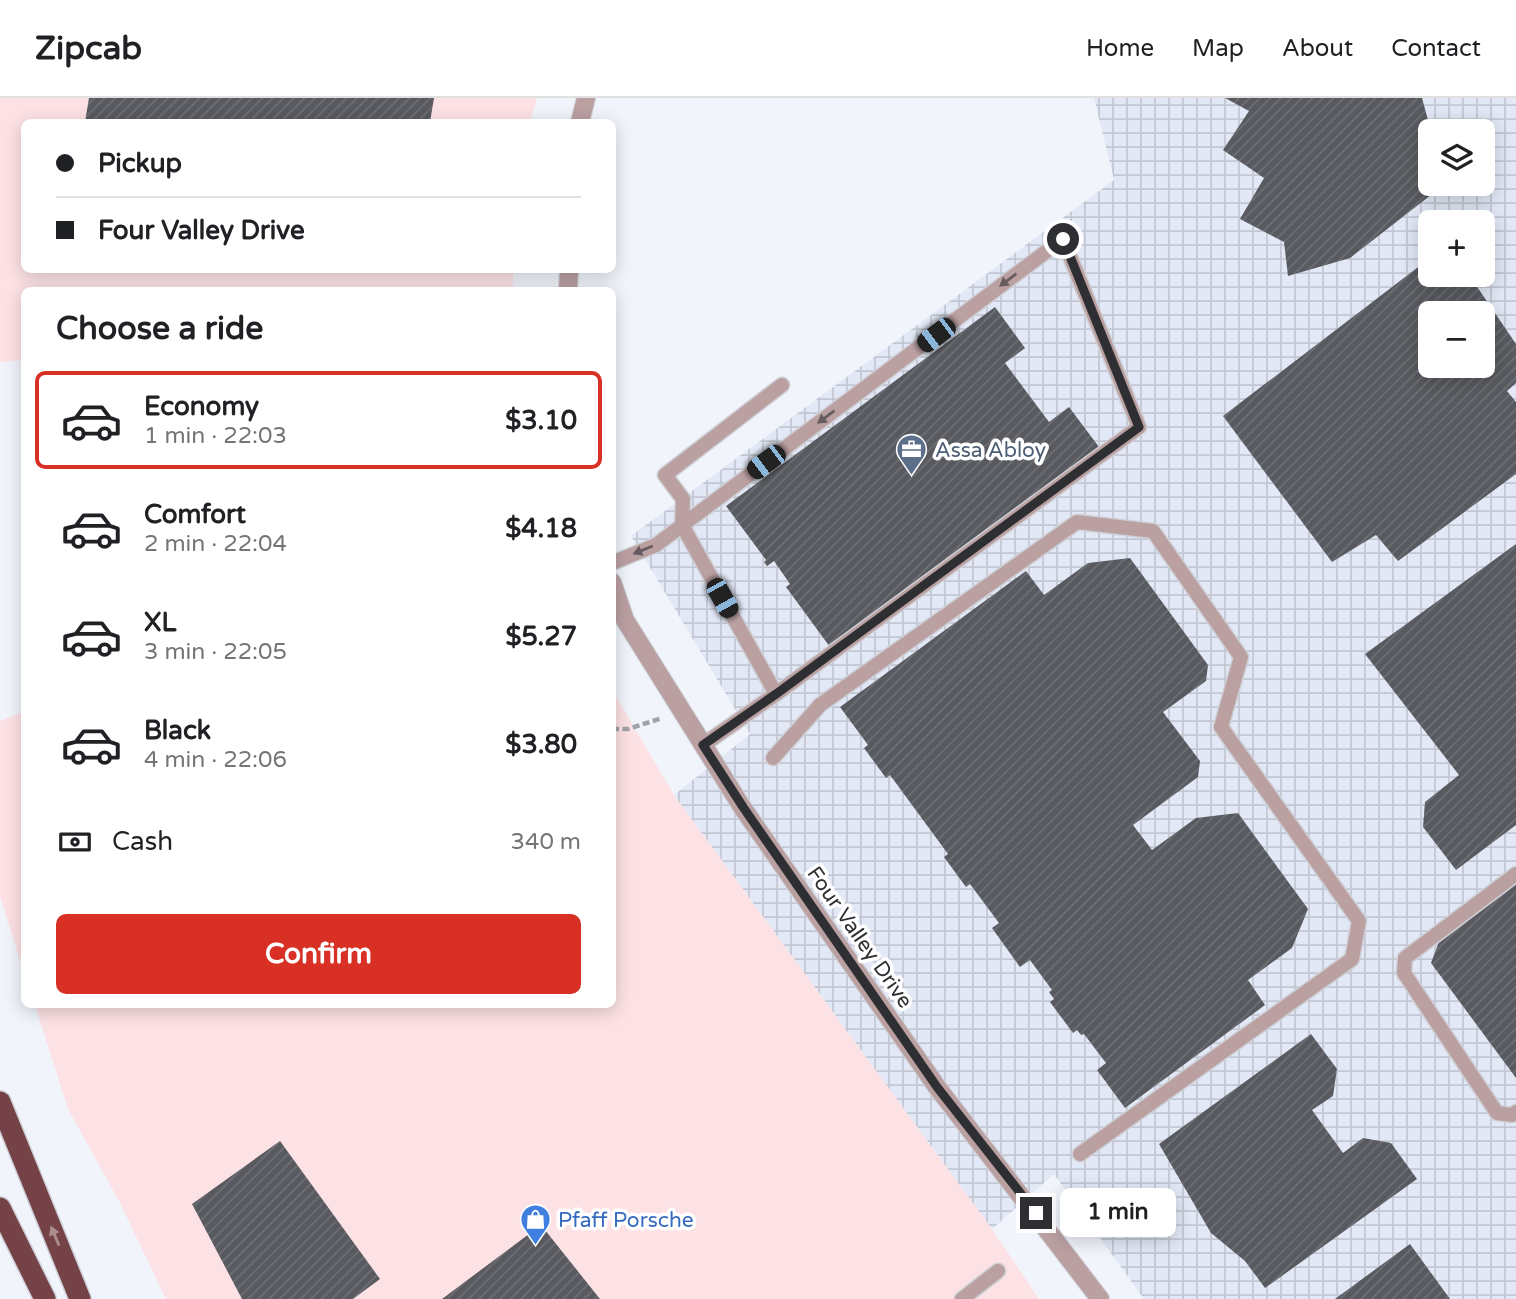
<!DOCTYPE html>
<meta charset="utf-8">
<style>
body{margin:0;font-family:"Varela Round",sans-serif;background:#f6f6f6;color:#202124;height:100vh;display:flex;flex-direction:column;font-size:26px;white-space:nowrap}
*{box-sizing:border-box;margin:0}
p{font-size:23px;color:#757577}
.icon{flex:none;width:38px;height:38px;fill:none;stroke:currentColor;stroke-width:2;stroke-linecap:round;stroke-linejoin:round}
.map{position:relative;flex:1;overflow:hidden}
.side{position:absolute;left:21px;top:189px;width:595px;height:721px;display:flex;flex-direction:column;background:#fff;border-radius:10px;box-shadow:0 4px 18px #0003}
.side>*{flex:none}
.banner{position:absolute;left:21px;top:21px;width:595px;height:154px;border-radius:10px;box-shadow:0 4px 18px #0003;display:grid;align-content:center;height:154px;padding:0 35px;background:#fff}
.buttons{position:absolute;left:1418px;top:21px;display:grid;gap:14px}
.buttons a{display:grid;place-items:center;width:77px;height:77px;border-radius:10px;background:#fff;box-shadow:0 4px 18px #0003;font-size:35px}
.end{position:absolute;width:32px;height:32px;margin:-16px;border:9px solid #2e2f32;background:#fff;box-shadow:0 0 0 4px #fff}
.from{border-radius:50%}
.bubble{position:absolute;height:49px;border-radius:10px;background:#fff;box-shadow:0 4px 18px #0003;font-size:23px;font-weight:700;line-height:49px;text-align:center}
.car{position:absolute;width:21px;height:42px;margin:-21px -10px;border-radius:9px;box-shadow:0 0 5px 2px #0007;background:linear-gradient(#222 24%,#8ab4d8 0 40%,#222 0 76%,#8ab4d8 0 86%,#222 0)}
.banner b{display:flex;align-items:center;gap:24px;height:66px;font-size:26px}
.banner b+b{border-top:2px solid #e0e0e0}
.banner i{width:18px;height:18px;background:#202124}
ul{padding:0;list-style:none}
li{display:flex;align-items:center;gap:21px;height:98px;margin:0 14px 10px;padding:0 21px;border:4px solid transparent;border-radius:10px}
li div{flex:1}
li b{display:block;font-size:26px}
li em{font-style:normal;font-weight:700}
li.on{border-color:#d93025}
li>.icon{width:63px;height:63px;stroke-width:1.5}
h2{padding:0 35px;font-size:32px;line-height:84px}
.pay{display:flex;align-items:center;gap:18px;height:77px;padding:0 35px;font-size:26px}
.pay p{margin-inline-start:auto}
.cta{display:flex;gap:14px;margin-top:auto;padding:14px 35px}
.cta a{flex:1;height:80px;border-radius:10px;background:#d93025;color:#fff;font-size:28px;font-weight:700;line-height:80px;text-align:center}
header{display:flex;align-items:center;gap:42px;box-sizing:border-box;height:98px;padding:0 35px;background:#fff;border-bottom:2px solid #e0e0e0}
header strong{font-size:33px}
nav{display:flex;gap:38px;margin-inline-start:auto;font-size:24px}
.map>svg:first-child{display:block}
.commercial{fill:#fde2e5}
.industrial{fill:url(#industrial-grid);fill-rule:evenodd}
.building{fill:url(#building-hatch);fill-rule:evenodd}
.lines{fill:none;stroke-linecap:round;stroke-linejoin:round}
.lane-casing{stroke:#ced1d7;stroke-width:17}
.street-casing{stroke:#ced1d7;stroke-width:20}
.highway-casing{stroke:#ced1d7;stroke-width:24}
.path{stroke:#a0a2a7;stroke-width:4.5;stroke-dasharray:7 3.5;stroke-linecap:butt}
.lane{stroke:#bba0a2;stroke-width:14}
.street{stroke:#bba0a2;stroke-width:18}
.highway{stroke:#754347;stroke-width:21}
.oneway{fill:#665c5f}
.oneway2{fill:#ac8e91}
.route{stroke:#2e2f32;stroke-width:9}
.labels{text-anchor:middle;stroke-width:7;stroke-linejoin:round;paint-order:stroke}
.service-label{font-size:21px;fill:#4e5e75;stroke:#fff;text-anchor:start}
.street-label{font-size:21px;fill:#2e2f32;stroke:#fff}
.shop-label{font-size:21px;fill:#366cbe;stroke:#fff;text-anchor:start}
</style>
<header>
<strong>Zipcab</strong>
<nav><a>Home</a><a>Map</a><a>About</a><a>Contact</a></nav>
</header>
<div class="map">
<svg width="1516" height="1201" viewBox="0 0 1516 1201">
<defs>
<pattern id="industrial-grid" width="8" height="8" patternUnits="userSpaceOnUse" patternTransform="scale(1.75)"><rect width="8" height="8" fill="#e2e8f6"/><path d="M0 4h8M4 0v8" fill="none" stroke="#c2c7d3"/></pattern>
<pattern id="building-hatch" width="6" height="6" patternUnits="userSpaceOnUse" patternTransform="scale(1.75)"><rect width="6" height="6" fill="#585a60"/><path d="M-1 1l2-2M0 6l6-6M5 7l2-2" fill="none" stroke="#6d6f74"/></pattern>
</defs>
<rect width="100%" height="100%" fill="#f1f4fb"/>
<path class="commercial" d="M0,0h537l-7,24h-506v148h490l-2,20h-488v70l-24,2z
M613,593l61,104 318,434 47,70h-873l-46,-96 -52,-94 -33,-104 577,-1z
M24,614v261l-24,-76v-176z"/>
<path class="industrial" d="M1094,0h422v1201h-372l-90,-125 -62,55 -318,-434 76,-61 -119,-198 483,-356zM1430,33h52v53h-52zM1430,124h52v53h-52zM1430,215h52v53h-52z"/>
<path class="building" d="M89,0h345l-4,24h-345z
M1225,0h197l9,33 -1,53h15l-95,74 -62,18 -4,-34 -44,-23 24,-41 -41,-28 26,-39z
M1430,160v17h39l47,69v39l-9,8 9,11v72l-118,87 -22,-26 -44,27 -109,-146zM1430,215h52v53h-52z
M995,209l30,41 -20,15 44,59 20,-15 30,40 -269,200 -44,-60 4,-3 -16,-23 -7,5 -3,-4 2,-2 -40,-54z
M1516,446v281l-60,45 -33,-43 2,-25 34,-27 -94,-121z
M1130,460l78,107 -2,16 -43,31 37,49 -2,16 -65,48 19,25 44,-32 42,-5 70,96 -16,39 -44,32 17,25 -140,103 -28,-38 9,-7 -22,-29 -3,1 -4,-5 -4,3 -23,-31 4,-3 -5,-7 3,-2 -22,-30 -10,7 -28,-39 7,-5 -29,-39 -4,3 -22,-30 4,-3 -58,-79 -4,3 -22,-30 4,-3 -28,-38 186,-136 18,24 44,-32z
M1516,784v196l-85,-115 9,-24z
M1311,936l26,35 -4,27 -21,14 31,43 20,-15 28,5 26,36 -152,109 -20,-27 -34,-28 -52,-89z
M280,1043l100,138 -27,20h-111l-50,-95z
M541,1127l59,74h-158z
M1410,1146l40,55h-115z"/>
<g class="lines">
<defs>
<path id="lane" d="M612,465l44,-18 407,-306 76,188 -363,267 -73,51
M776,596l-94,-169 1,-26 -18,-24 117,-90
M773,660l47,-53 257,-183 76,9 88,126 -20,70 138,194 -7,38 -272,195
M1516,776l-111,84 -1,15 93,140 15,2 4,-3
M962,1201l36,-28"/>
<path id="street" d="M580,24l6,-24
M568,192l1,-20
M612,484l13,38 117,187 195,280 163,212"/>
<path id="highway" d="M0,1004l80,197
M0,1110l45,91"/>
</defs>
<use href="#lane" class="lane-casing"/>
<use href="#street" class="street-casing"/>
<use href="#highway" class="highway-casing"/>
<path class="path" d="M612,631h16l34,-11"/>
<use href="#lane" class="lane"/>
<use href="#street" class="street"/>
<use href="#highway" class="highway"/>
</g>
<defs><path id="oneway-solid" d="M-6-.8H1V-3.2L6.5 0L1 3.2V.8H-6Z" transform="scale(1.75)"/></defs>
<g class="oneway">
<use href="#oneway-solid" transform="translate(1008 182) rotate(143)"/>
<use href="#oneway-solid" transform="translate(826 319) rotate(143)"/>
<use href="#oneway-solid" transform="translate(643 452) rotate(158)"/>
</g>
<use class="oneway2" href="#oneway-solid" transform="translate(55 1138) rotate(-113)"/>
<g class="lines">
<path class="route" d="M1036,1115l-99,-126 -194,-280 -40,-62 73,-51 363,-267 -76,-188"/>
</g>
<defs>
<symbol id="office-pin" viewBox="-11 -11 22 30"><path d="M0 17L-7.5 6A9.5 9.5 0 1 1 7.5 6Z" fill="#5c6f8a" stroke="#fff"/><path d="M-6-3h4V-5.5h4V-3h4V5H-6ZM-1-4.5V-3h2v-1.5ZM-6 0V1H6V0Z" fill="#fff"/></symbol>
<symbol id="shop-pin" viewBox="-11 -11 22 30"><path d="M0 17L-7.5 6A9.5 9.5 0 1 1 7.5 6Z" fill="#3f7fe0" stroke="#fff"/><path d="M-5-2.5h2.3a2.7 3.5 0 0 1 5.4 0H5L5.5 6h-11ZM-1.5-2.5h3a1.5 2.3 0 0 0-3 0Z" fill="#fff"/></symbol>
</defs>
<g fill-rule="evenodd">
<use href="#office-pin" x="894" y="334" width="35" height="47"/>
<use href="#shop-pin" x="518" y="1104" width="35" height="47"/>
</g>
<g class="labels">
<g class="service-label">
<text x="935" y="359">Assa Abloy</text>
</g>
<g class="street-label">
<text transform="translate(860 839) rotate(55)" y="7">Four Valley Drive</text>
</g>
<g class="shop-label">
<text x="558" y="1129">Pfaff Porsche</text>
</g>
</g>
</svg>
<div class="buttons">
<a><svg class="icon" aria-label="layers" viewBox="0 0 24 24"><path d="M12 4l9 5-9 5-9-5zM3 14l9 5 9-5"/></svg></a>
<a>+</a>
<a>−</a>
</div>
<i class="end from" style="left:1063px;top:141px"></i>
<i class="end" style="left:1036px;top:1115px"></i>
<div class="bubble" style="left:1060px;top:1090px;width:116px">1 min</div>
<i class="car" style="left:936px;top:237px;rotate:233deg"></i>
<i class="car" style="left:766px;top:364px;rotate:233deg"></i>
<i class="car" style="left:722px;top:500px;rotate:151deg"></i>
<div class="banner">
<b><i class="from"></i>Pickup</b>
<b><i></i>Four Valley Drive</b>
</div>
<section class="side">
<h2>Choose a ride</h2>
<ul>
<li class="on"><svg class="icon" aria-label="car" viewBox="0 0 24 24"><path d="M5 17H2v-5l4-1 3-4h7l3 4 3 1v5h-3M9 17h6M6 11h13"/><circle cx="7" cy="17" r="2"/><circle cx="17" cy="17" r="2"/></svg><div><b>Economy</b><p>1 min · 22:03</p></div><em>$3.10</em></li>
<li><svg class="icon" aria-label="car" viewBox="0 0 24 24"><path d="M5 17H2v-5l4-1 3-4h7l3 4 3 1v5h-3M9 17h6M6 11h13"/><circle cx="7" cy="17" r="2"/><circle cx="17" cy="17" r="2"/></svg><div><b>Comfort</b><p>2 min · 22:04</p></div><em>$4.18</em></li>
<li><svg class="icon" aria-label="car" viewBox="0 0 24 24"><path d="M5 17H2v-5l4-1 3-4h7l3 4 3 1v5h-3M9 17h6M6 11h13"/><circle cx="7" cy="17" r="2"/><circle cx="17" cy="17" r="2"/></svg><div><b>XL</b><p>3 min · 22:05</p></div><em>$5.27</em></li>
<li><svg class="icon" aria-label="car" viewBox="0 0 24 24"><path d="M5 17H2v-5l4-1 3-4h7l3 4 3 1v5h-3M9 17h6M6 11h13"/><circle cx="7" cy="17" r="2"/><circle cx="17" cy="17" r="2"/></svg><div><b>Black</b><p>4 min · 22:06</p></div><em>$3.80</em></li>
</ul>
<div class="pay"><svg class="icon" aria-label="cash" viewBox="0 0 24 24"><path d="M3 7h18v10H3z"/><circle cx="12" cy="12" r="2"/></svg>Cash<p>340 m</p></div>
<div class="cta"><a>Confirm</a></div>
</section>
</div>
